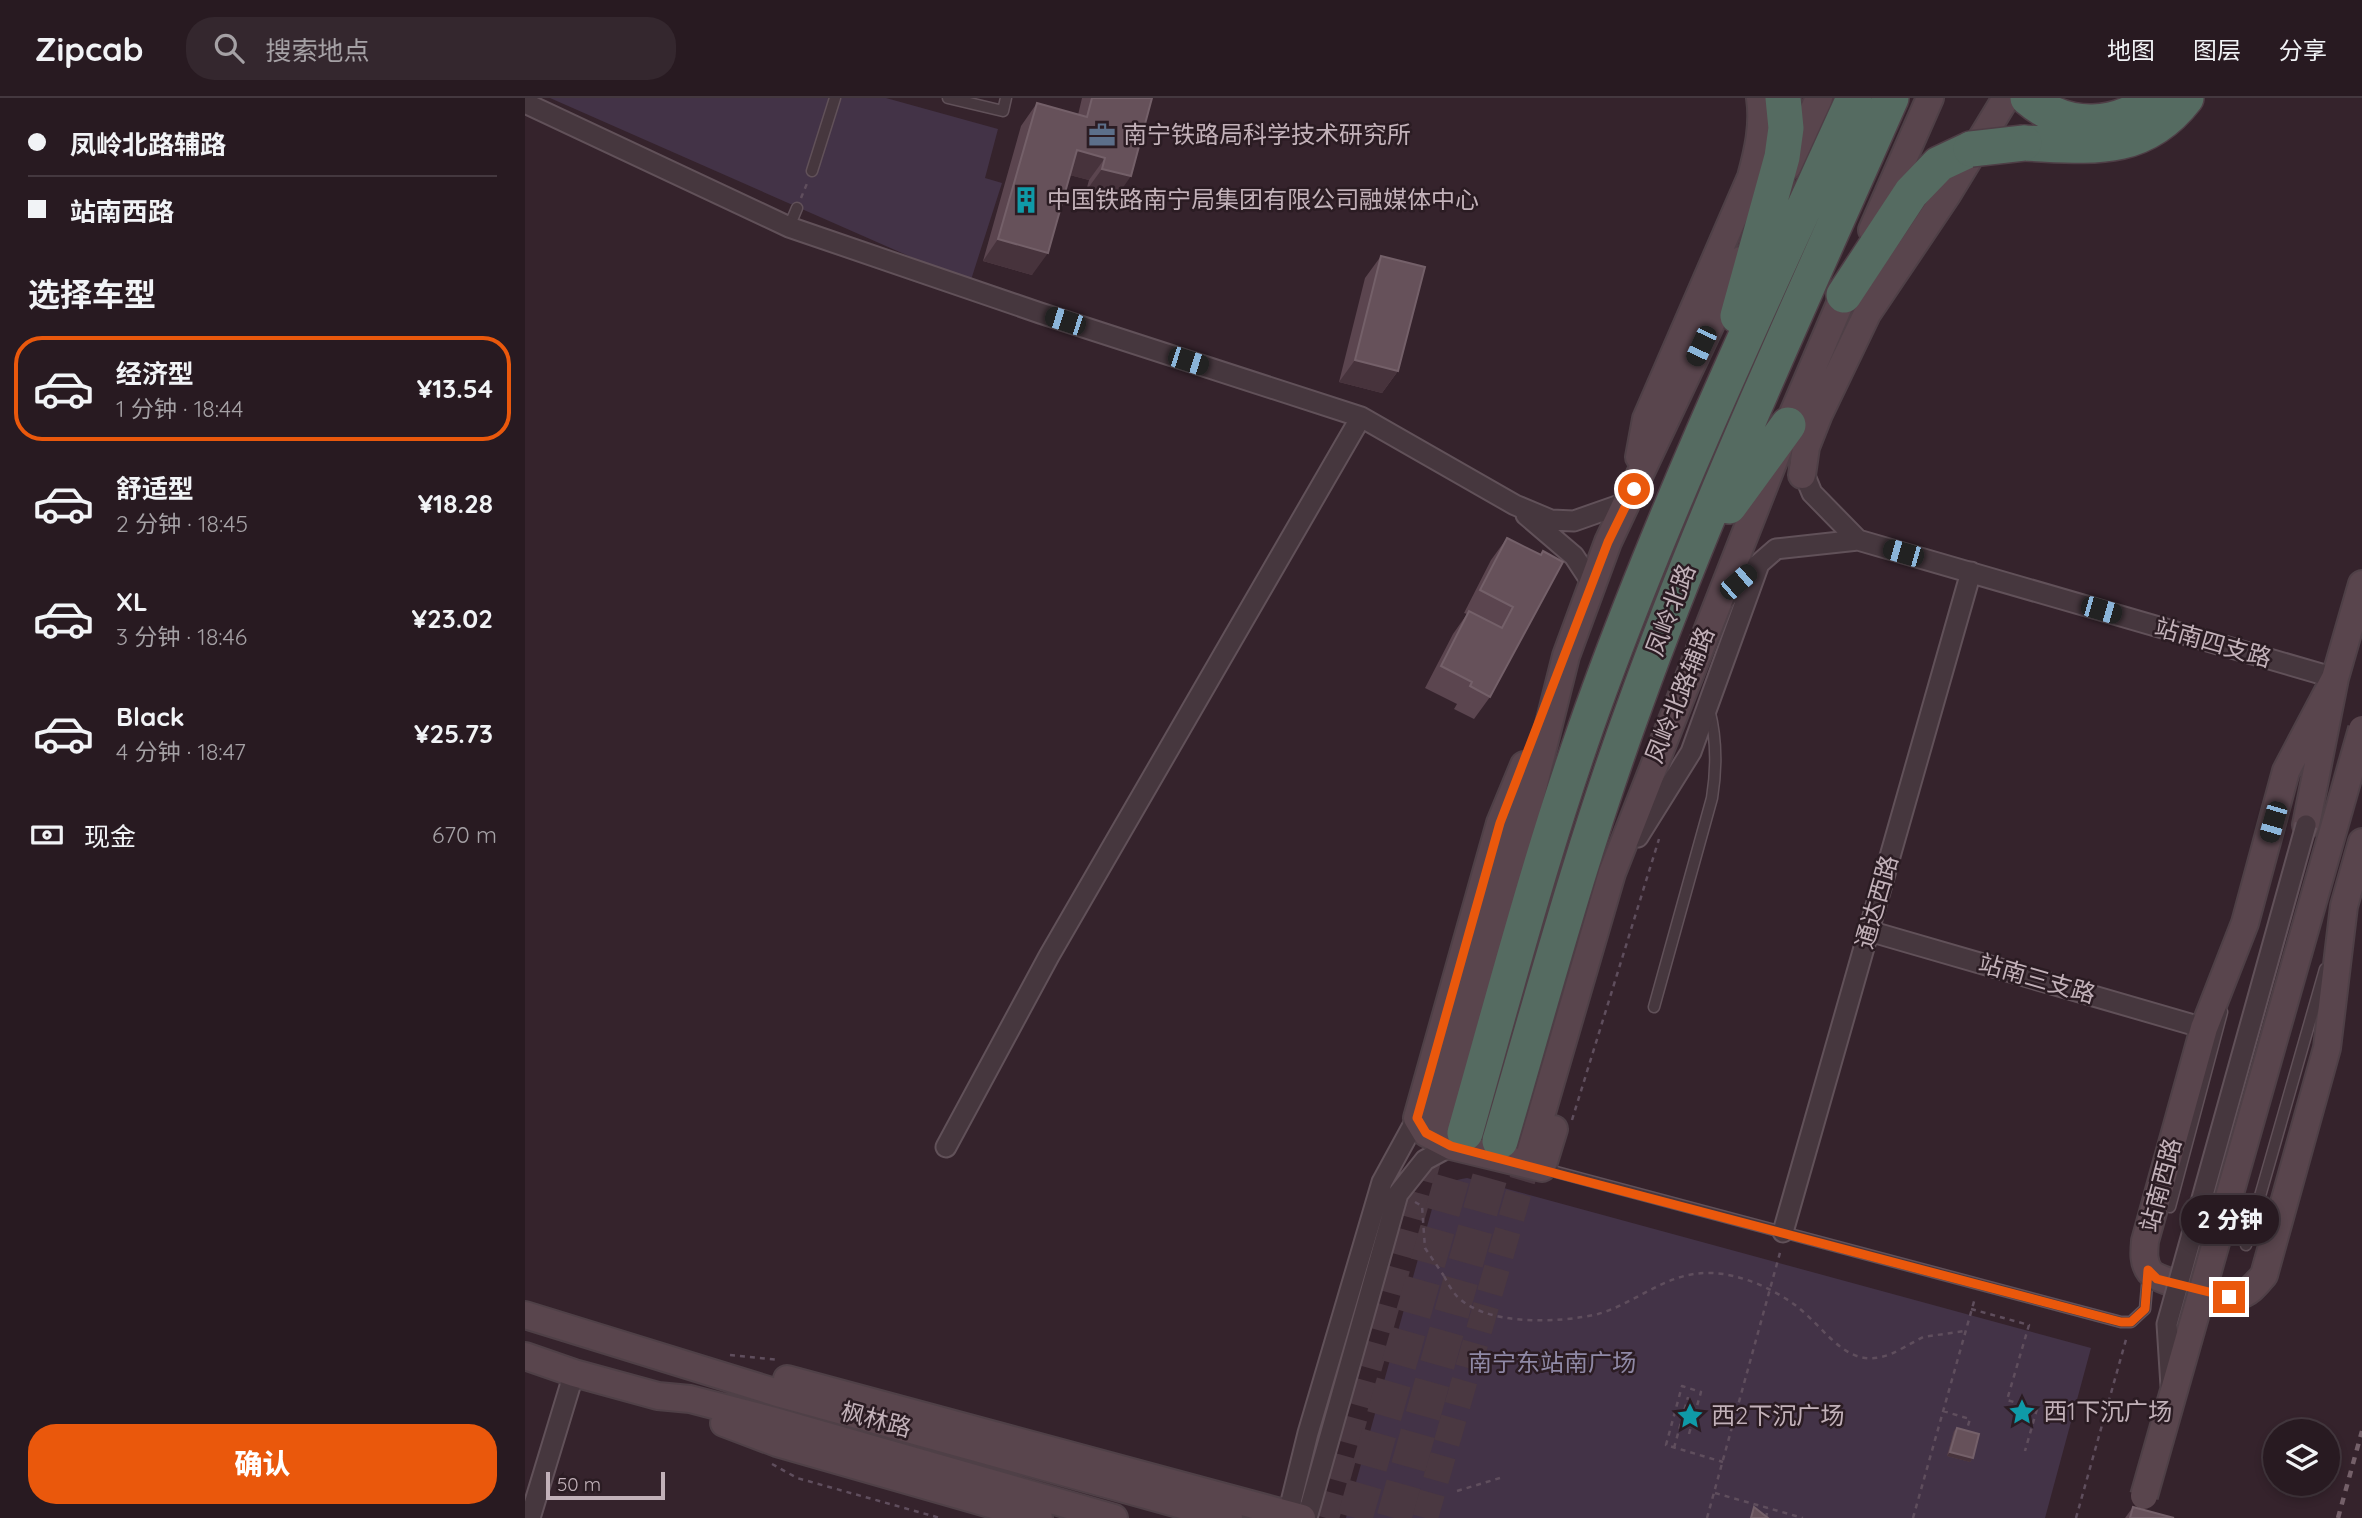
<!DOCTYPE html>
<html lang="zh">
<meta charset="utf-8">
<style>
body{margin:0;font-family:Quicksand,"Noto Sans SC",sans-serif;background:#34272e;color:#f1f3f6;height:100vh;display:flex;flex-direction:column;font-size:26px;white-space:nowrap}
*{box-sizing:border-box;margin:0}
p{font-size:23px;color:#a5a1a5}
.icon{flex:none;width:38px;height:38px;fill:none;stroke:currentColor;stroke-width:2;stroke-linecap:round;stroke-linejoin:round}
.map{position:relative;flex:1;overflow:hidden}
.sheet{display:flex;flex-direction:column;background:#281a21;width:525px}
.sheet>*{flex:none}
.banner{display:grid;align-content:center;height:154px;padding:0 28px;background:#281a21}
.fabs{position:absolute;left:1738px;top:1321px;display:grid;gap:14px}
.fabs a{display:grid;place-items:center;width:77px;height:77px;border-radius:50%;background:#281a21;box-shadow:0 4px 10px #0003,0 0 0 2px #44383f;font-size:35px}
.scale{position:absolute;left:21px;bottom:18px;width:119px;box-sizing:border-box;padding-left:7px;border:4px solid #c2b1b9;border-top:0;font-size:19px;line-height:24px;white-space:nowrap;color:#c2b1b9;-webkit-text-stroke:5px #2b1c23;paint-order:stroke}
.end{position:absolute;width:32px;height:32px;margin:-16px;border:9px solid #ea580c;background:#fff;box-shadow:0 0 0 4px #fff}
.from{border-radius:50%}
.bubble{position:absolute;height:49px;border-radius:24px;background:#281a21;box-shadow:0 4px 10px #0003,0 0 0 2px #44383f;font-size:23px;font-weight:800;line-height:49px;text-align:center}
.car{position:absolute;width:21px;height:42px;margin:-21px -10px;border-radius:9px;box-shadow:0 0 5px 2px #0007;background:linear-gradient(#222 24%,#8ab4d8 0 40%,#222 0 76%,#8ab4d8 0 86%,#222 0)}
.banner b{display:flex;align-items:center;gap:24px;height:66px;font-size:26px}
.banner b+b{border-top:2px solid #44383f}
.banner i{width:18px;height:18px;background:#f1f3f6}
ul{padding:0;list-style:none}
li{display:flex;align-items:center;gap:21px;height:105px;margin:0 14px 10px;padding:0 14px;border:4px solid transparent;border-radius:28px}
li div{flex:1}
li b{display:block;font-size:26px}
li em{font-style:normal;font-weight:800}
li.selected{border-color:#ea580c}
li>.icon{width:63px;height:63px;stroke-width:1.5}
h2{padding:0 28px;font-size:32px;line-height:84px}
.pay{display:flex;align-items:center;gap:18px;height:77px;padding:0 28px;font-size:26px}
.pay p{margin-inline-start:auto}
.primary-button{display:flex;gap:14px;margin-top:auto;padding:14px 28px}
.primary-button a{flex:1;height:80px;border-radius:28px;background:#ea580c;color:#fff;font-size:28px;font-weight:800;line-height:80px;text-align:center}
header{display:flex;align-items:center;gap:42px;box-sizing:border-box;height:98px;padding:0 35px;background:#281a21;border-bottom:2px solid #44383f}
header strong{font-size:33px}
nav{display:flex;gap:38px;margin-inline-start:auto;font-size:24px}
.search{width:490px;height:63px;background:#34272e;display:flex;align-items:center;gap:18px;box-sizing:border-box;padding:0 24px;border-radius:28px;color:#a5a1a5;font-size:26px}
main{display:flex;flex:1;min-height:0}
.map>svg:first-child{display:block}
.green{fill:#433347}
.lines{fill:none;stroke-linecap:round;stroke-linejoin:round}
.secondary-tunnel{stroke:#4a3841;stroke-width:26;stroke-dasharray:26 13;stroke-linecap:butt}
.highway-tunnel{stroke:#4a3841;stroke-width:35;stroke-dasharray:35 18;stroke-linecap:butt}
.lane-casing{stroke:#615159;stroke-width:13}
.street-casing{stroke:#615159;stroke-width:23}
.secondary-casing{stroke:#4f4047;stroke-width:30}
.highway-casing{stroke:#4e3e46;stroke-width:38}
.path{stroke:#5f4e5d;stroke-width:2.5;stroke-dasharray:5 5;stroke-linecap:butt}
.lane{stroke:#46373e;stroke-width:10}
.street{stroke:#46373e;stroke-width:19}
.secondary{stroke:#59454d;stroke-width:26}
.highway{stroke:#556b61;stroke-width:35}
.rail{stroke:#746069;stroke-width:4.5;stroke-dasharray:7 7;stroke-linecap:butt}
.street-bridge-casing{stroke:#615159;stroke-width:23;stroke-linecap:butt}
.secondary-bridge-casing{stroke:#4f4047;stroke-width:30;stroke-linecap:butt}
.highway-bridge-casing{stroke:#4e3e46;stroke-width:38;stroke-linecap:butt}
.path-bridge{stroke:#5f4e5d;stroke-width:2.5;stroke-dasharray:5 5;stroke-linecap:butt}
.street-bridge{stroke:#46373e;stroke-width:19}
.secondary-bridge{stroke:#59454d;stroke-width:26}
.highway-bridge{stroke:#556b61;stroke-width:35}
.wall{fill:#5b454f}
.shaded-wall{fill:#47333c}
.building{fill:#66515a;stroke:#746069;stroke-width:2}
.route{stroke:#ea580c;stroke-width:9}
.labels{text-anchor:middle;stroke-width:5;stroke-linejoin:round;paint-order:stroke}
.poi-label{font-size:24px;fill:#c2b1b9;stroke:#2b1c23;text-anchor:start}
.street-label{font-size:24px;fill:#c2b1b9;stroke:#2b1c23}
.park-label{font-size:24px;fill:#8f89a6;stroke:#2b1c23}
</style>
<header>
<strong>Zipcab</strong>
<div class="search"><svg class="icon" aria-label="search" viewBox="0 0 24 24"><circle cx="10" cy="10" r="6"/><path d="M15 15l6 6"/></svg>搜索地点</div>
<nav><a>地图</a><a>图层</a><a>分享</a></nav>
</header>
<main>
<section class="sheet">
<div class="banner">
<b><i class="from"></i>凤岭北路辅路</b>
<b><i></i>站南西路</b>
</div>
<h2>选择车型</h2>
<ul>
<li class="selected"><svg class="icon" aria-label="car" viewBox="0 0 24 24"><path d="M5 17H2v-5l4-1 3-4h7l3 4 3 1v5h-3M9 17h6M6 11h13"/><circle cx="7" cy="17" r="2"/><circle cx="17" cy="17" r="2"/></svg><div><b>经济型</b><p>1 分钟 · 18:44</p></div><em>¥13.54</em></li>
<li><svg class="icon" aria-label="car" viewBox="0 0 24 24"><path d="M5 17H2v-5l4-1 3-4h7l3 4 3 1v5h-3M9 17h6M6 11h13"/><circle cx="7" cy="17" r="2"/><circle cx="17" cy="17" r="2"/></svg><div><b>舒适型</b><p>2 分钟 · 18:45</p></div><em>¥18.28</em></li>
<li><svg class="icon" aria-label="car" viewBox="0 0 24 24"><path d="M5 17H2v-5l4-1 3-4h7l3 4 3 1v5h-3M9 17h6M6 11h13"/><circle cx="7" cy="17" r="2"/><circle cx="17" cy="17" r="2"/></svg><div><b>XL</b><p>3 分钟 · 18:46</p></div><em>¥23.02</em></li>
<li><svg class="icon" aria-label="car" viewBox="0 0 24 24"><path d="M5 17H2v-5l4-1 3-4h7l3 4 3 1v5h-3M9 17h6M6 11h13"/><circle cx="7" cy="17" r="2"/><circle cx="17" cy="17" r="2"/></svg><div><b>Black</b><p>4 分钟 · 18:47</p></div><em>¥25.73</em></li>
</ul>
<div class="pay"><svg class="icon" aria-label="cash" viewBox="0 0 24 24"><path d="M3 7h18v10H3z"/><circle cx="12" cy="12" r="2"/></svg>现金<p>670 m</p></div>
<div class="primary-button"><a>确认</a></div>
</section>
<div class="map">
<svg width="1837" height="1420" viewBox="0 0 1837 1420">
<rect width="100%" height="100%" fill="#35232c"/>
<path class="green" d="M25,0h336l112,31 -13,49 17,5 -32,100z
M942,1080l624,170 -46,170h-699l89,-320c8,-13 16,-18 32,-20z"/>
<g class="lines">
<path class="secondary-tunnel" d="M801,1420l107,-375
M900,1420l106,-368"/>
<path class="highway-tunnel" d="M830,1420l110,-385
M869,1420l106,-377"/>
<defs>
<path id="lane" d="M423,0l55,13 3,-13
M287,73l23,-73
M264,129l8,-19
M1129,909l58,-209c5,-31 5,-59 -3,-89
M1020,1071l576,153h10l14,-13 3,-35
M1645,1109l52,-195
M1721,1147l79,-276"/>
<path id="street" d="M0,5l264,124 251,86 321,104 154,88 36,15 23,1 54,-19
M1275,366l12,29 46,47
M1001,417l48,41 19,29
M1201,500l12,-16 38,-33 82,-9 477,138
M1113,739l53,-85 68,-188
M1344,833l335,97
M421,1049l103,-191 312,-539
M1258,1134l188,-660
M5,1420l44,-145
M762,1420l21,-85 74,-251 35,-64
M782,1420l91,-324 27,-34 26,-14"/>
<path id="secondary" d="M1263,68l31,-68
M1347,132l58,-132
M1114,359l7,-38 105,-242c7,-26 13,-52 9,-79
M1277,377l4,-28 13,-33 48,-100 80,-119 59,-97
M1810,580l-49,93 -41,152 -41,105 -59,213c-1,11 -2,22 5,31 10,11 75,26 89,23 11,-2 18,-12 25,-20l63,-227 17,-142 18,-64
M999,667l-24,58 -83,295 9,15 25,13 91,22 12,-39
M1781,727l29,-147 27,-94
M912,1030l91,-320 38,-152 42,-114 133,-282
M1006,1052l81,-277 176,-448 63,-147
M0,1217l256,79 448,124
M0,1258l49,17 84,23 32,3 81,21 343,98
M262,1281l515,139
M199,1325l53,20 262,75"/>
<path id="highway" d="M1503,0c40,34 89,30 128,0
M1499,45c66,3 118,12 162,-45
M1319,197l67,-102 28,-29 32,-15
M1213,218l44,-159 4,-29 -3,-30
M1204,408l59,-81
M940,1035c42,-148 81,-298 134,-442 74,-202 166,-397 255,-593
M975,1043c43,-147 83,-295 136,-439 74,-205 167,-404 255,-604"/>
</defs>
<use href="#lane" class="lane-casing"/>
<use href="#street" class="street-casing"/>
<use href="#secondary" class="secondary-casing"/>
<use href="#highway" class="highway-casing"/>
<path class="path" d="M276,100l7,-17
M1047,1022l87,-281
M890,1104l7,4 3,42 19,28
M1446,1211l58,16 -22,75 30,9 -12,42
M1376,1251l22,-12 42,-6
M205,1257l49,5
M1418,1313l27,8 -4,13
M1164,1336l12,-42 -19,-6 -16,59 57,17
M1149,1350l14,-51
M247,1366l25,14 143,40
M932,1393l43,-13
M1190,1395l88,25
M1182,1420l74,-269
M1241,1420l2,-10
M1388,1420l62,-220
M1551,1420l51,-182"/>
<use href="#lane" class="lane"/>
<use href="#street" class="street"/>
<use href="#secondary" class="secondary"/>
<use href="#highway" class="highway"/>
<path class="rail" d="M1813,1420l24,-87"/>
<defs>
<path id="street-bridge" d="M1646,1288l-4,-62 139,-499"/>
<path id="secondary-bridge" d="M1619,1398l218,-767"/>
<path id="highway-bridge" d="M1446,51l53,-6"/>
</defs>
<use href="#street-bridge" class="street-bridge-casing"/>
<use href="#secondary-bridge" class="secondary-bridge-casing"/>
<use href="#highway-bridge" class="highway-bridge-casing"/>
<path class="path-bridge" d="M919,1178c3,6 7,13 11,18 28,33 105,29 143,20 39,-11 69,-43 114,-41 28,1 60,15 83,32 36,27 54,73 106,44"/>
<use href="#street-bridge" class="street-bridge"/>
<use href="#secondary-bridge" class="secondary-bridge"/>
<use href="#highway-bridge" class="highway-bridge"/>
</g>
<path class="wall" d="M557,0h70l-37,101 -29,-8 3,-11 -19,-5 -38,100 -49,-14 38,-135 16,-23 41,12z
M856,158l17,115 -16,22 -43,-11 26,-104z
M982,440l33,17 3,-4 -53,146 -16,22 -20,-10 3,-5 -32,-16 28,-54 14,-20 -3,-1 27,-53z
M1432,1330l16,30 -3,4 -23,-6 7,-25z
M1608,1409l41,11h-49z"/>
<path class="shaded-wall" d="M552,52l28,8 -16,22 -28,-7z
M577,71l29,7 -16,23 -29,-8z
M473,141l50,14 -16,22 -49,-14z
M830,262l43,11 -16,22 -43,-11z
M1425,1354l23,6 -3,4 -23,-6z"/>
<path class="building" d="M567,0h60l-21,78 -29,-7 3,-11 -28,-8 -29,103 -50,-14 39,-136 50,14z
M856,158l44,11 -27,104 -43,-11z
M982,440l34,17 2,-4 20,11 -73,135 -20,-11 2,-4 -31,-16 28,-55 33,17 11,-21 -33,-17z
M1432,1330l22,6 -6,24 -23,-6z
M1229,1409l14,11h-17z
M1608,1409l41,11h-44z"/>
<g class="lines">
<path class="route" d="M1109,391l-26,53 -108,281 -83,295 9,15 25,13 670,176h10l14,-13 3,-39 9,9 72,18"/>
</g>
<defs>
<symbol id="office-bare" viewBox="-9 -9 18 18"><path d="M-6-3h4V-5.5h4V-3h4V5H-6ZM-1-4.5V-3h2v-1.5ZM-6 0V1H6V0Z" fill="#5c6f8a" stroke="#2b1c23" stroke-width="2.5" paint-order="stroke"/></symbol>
<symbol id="building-bare" viewBox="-9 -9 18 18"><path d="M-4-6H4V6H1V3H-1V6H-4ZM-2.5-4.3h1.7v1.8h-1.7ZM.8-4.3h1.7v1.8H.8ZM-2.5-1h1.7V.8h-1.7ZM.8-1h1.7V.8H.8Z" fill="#0f9aa8" stroke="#2b1c23" stroke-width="2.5" paint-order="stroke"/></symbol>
<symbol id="sight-bare" viewBox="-9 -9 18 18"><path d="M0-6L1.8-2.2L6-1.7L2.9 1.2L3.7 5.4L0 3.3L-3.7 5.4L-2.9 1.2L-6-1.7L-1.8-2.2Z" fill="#0f9aa8" stroke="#2b1c23" stroke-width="2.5" paint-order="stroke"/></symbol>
</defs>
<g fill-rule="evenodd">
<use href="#office-bare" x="558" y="18" width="38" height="38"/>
<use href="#building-bare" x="482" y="83" width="38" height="38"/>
<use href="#sight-bare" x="1478" y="1295" width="38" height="38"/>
<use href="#sight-bare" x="1146" y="1299" width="38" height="38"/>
</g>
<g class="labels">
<g class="poi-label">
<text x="598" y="45">南宁铁路局科学技术研究所</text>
<text x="522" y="110">中国铁路南宁局集团有限公司融媒体中心</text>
<text x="1518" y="1322">西1下沉广场</text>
<text x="1186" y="1326">西2下沉广场</text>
</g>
<g class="street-label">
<text transform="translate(1146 512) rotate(-69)" y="8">凤岭北路</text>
<text transform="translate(1688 545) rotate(16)" y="8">站南四支路</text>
<text transform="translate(1155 597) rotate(-68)" y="8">凤岭北路辅路</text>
<text transform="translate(1352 804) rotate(-74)" y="8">通达西路</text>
<text transform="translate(1512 881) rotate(16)" y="8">站南三支路</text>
<text transform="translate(1636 1087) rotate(-75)" y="8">站南西路</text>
<text transform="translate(351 1322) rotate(15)" y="8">枫林路</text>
</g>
<g class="park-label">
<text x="1027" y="1273">南宁东站南广场</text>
</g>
</g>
</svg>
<div class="fabs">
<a><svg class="icon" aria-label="layers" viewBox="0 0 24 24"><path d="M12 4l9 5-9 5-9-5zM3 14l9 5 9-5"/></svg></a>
</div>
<div class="scale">50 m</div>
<i class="end from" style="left:1109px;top:391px"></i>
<i class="end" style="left:1704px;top:1199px"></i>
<div class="bubble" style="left:1656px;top:1097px;width:98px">2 分钟</div>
<i class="car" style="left:540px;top:223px;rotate:288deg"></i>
<i class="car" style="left:1176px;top:248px;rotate:205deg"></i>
<i class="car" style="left:663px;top:263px;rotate:108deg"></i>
<i class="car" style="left:1378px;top:455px;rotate:286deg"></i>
<i class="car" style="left:1213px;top:484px;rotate:49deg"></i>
<i class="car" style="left:1576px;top:512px;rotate:106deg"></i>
<i class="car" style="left:1748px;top:724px;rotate:196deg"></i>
</div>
</main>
